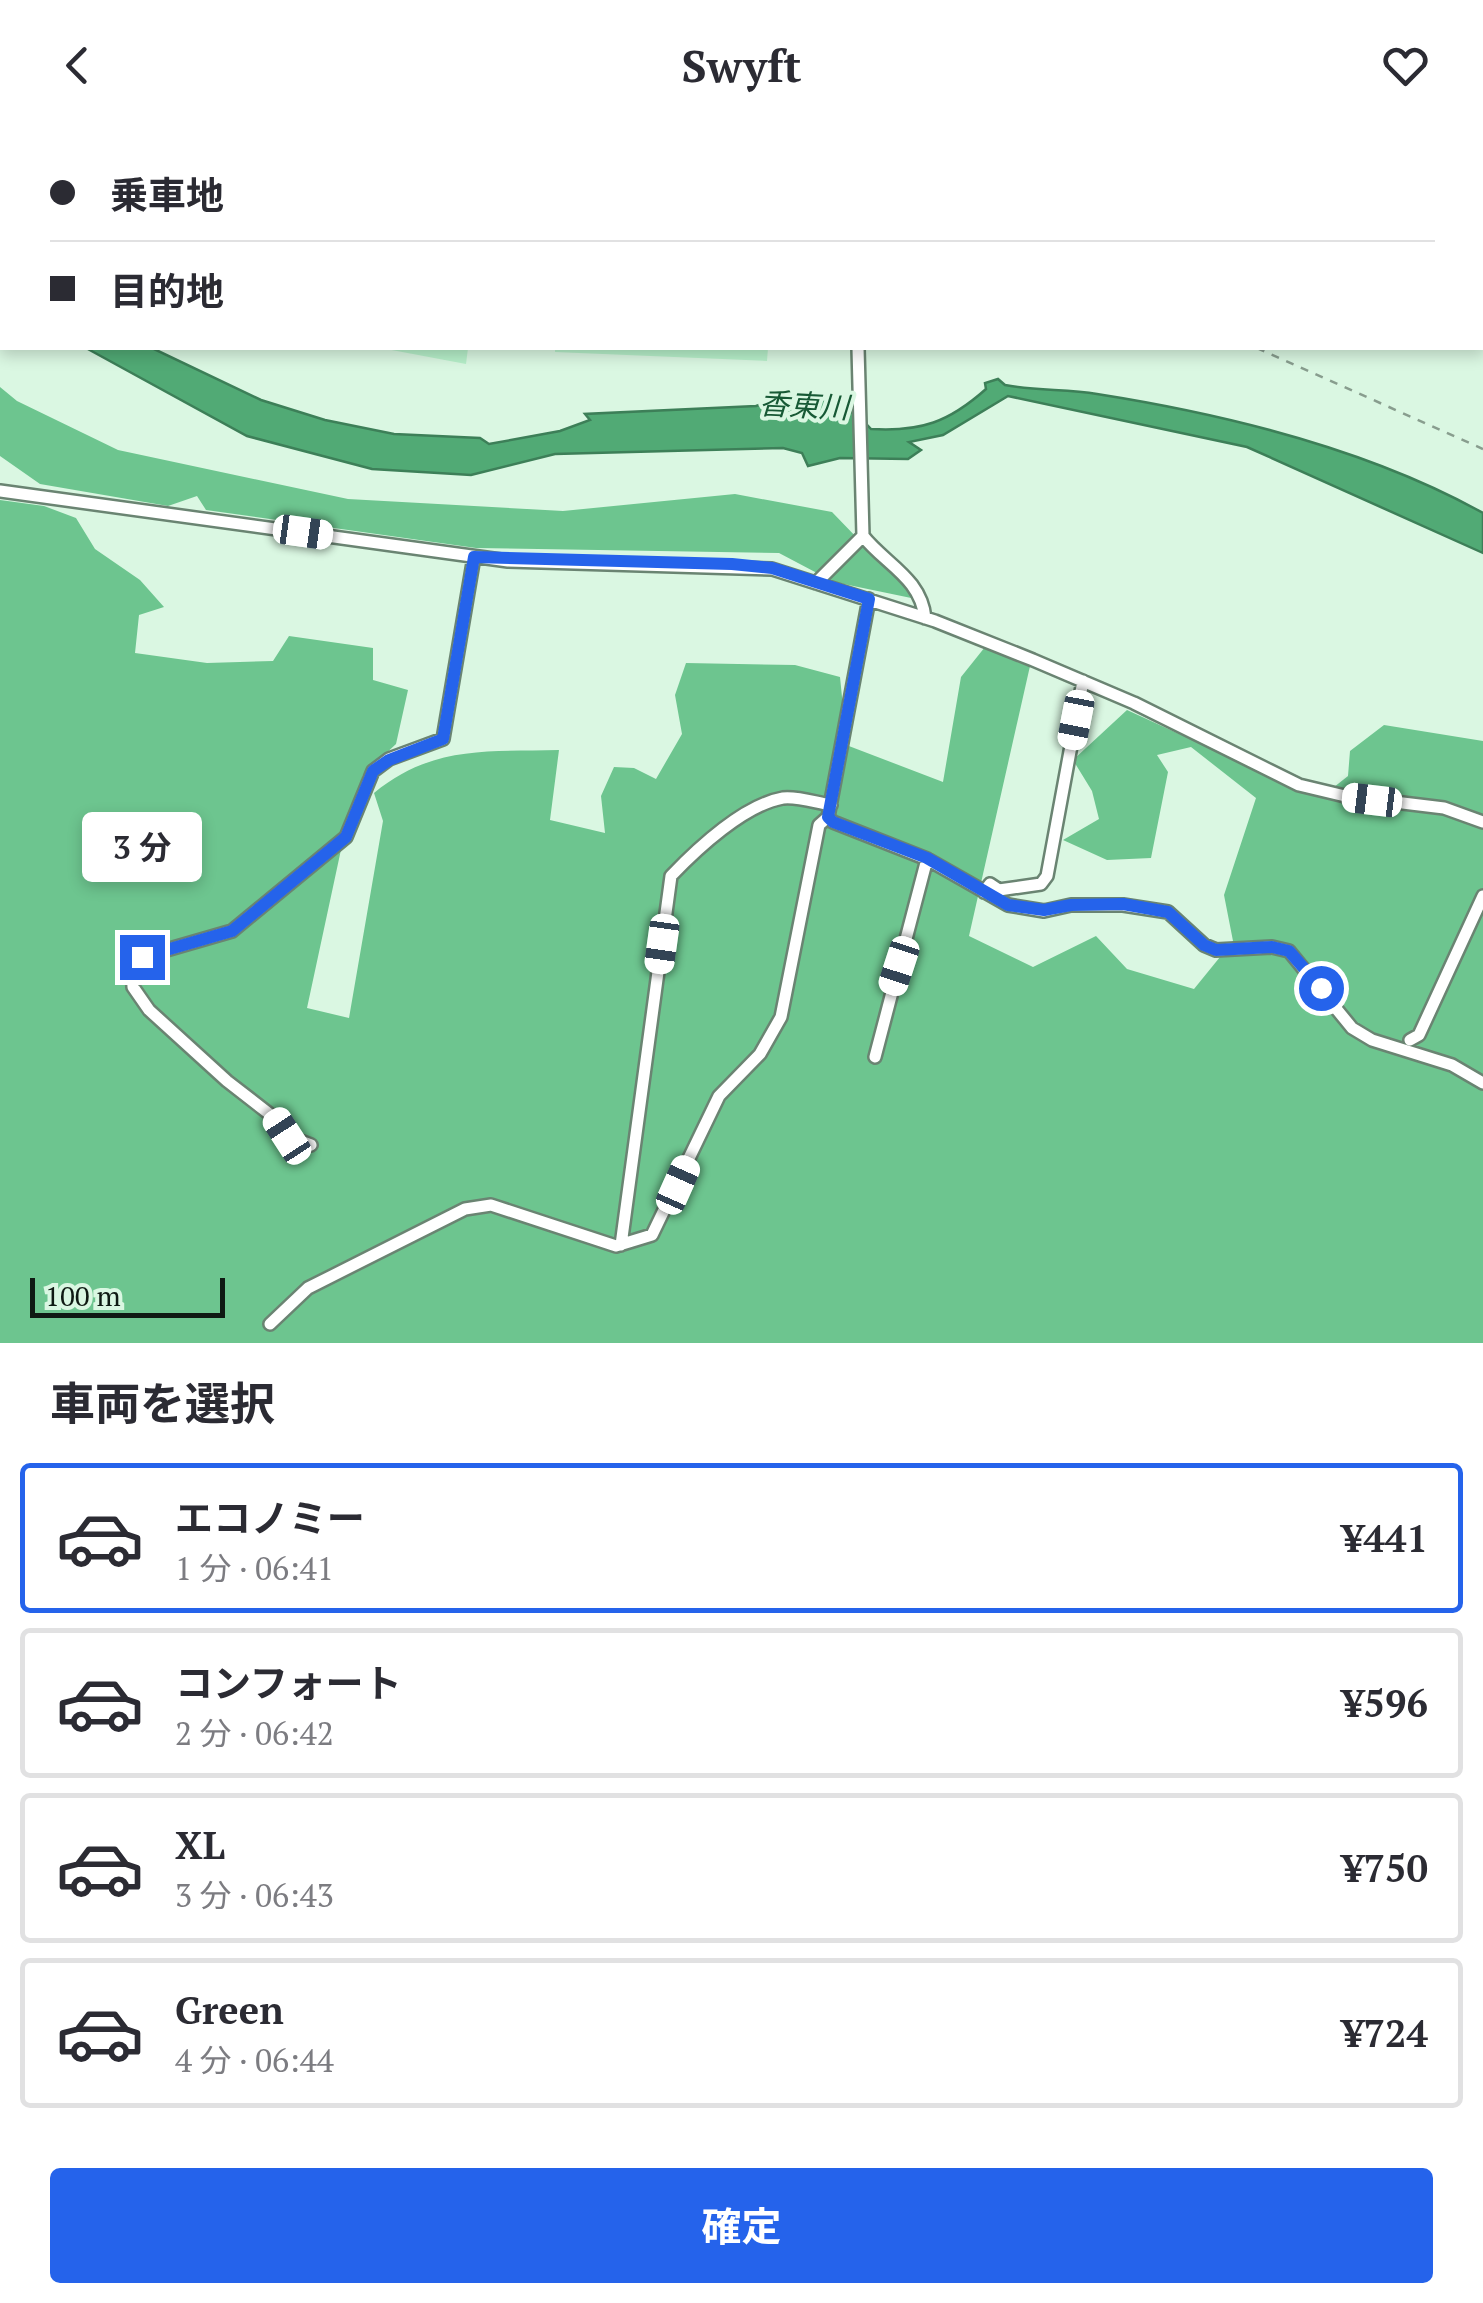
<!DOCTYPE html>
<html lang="ja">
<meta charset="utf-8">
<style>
body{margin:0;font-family:"PT Serif","Noto Sans JP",serif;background:#f7f7f7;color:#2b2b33;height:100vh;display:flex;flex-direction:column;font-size:38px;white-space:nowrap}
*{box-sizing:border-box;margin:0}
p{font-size:32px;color:#7c7c81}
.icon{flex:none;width:55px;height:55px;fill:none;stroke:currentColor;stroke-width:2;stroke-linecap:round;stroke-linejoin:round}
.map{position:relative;height:1213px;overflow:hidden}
.sheet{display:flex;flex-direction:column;background:#fff;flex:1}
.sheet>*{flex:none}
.banner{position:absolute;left:0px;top:0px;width:1485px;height:220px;box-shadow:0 5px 15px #0003;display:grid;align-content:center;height:220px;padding:0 50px;background:#fff}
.scale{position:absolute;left:30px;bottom:25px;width:195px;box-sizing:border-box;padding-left:10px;border:5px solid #0f1a13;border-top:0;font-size:28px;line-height:35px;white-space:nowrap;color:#0f1a13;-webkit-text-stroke:8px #daf7e2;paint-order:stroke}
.end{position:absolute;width:45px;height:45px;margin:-22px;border:12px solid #2563eb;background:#fff;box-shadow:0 0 0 5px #fff}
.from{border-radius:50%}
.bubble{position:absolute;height:70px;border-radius:10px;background:#fff;box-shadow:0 5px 15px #0003;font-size:32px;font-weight:700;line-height:70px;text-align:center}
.car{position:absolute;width:30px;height:60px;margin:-30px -15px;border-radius:12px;box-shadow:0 0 8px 2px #0007;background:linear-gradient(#fff 24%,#345 0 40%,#fff 0 76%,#345 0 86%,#fff 0)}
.banner b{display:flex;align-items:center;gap:35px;height:95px;font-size:38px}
.banner b+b{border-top:2px solid #e1e1e2}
.banner i{width:25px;height:25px;background:#2b2b33}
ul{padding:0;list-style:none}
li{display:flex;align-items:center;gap:30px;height:150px;margin:0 20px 15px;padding:0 30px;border:5px solid #e1e1e2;border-radius:10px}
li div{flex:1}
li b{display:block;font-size:38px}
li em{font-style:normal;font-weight:700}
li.current{border-color:#2563eb}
li>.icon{width:90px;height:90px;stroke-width:1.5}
h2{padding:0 50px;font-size:45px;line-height:120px}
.action{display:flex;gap:20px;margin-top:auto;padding:20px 50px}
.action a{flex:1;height:115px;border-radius:10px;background:#2563eb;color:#fff;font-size:40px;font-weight:700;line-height:115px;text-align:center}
header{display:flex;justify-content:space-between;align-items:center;height:130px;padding:0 50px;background:#fff;font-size:45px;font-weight:700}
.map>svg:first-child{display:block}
.green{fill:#b6efc9}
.forest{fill:#6dc58f}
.water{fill:#51aa75;stroke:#3d7f58;stroke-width:2.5}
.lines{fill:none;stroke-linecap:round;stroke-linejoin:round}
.minor-casing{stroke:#6a8472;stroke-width:16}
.tertiary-casing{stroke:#6a8472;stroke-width:19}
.path{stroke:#889d8e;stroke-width:2.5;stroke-dasharray:8 8;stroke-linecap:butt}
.minor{stroke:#fff;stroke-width:11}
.tertiary{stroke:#fff;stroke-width:14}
.route{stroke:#2563eb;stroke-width:12}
.labels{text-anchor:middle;stroke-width:8;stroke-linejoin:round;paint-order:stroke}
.water-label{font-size:30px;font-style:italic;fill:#175935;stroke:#daf7e2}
</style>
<header><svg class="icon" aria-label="back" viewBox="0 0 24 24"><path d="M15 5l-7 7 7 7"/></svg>Swyft<svg class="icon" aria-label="heart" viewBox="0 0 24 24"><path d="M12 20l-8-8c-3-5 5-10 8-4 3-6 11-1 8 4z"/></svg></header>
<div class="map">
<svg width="1483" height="1213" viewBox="0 0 1483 1213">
<rect width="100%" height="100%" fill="#daf7e2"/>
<path class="green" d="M381,218h87l-2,16z
M555,218h213l-1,13 -212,-9z"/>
<path class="forest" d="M0,257l17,14 101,49 230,49 215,12 172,-17 97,18 84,87 -82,-17 -55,-29 -303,-5 -270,-38 -9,-14 -29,10 -128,-22 -40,-28z
M0,370l44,6 32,12 19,31 45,31 24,27 -25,8 -4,38 72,10 66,-2 16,-25 84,12v32l35,10 -12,54 -33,31 -18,56 -38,177 42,10 34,-197 -9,-28c58,-48 114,-41 185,-43l-9,70 55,13 -4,-37 13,-29 20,1 22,11 26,-45 -7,-39 11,-32 109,2 45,12 4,40 -3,26 102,39 18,-105 24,-30 45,19 -61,270 64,31 63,-31 31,33 67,20 39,-48 -9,-46 32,-97 -65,-51 -34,8 11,17 -17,86 -44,2 -44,-20 36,-21 -7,-28 -19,-31 54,-50 170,78 27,7 24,-19 2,-25 34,-26 99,16v602h-1483z"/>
<path class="water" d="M86,218h66l109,52 64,20 69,14 86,4 9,6 71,-13 30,-11 -5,-6 171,-8c42,-16 85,-11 115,23 50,3 78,-7 115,-40l-1,-6 13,-4 7,6c31,6 61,4 92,9 127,20 273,56 386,119v40l-236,-106 -239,-51 -65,39 -34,7 12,8 -13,9 -68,-1 -32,8 -6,-13 -19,-5 -228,6 -84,21 -99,-6 -125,-33z"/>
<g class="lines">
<defs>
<path id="minor" d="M554,0l1,2
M1462,0l6,2
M487,2v-2
M713,2l1,-2
M872,2h26
M935,2l1,-2
M1482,9h1
M1482,187h1
M858,218l5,188c22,28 58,42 62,82
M0,361l508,70 264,8 163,52 98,39 101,43 165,82 46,11 99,12 39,14
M816,453l47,-47
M869,469l-41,218 5,5 94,37 81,46 36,6 27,-6h52l45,7 36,33 12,5 56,-3 17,4 63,77 20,12 80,25 31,18
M984,762l6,-8 9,6 42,-6 6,-8 36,-195
M1410,910l9,-5 64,-139
M875,927l52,-198
M311,1015l-24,-9 -11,-17 -49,-38 -78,-71 -16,-23 -1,-20 10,-10 90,-26 114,-94 27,-66 16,-12 54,-20 31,-182
M621,1115l50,-369c26,-27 73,-71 112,-78 14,-2 34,5 48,7
M270,1194l38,-36 157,-79 26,-4 125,41 36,-11 67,-139 41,-42 21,-37 38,-192 9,-8"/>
<path id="tertiary" d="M1170,0l7,2
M1482,116h1"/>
</defs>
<use href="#minor" class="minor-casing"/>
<use href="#tertiary" class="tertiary-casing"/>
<path class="path" d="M239,0l13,2
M1257,218l226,101"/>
<use href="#minor" class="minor"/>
<use href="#tertiary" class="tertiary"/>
</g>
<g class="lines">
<path class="route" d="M142,827l90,-26 114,-94 27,-66 16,-11 54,-21 31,-182 258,7 40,4 97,31 -41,218 5,5 94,36 81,47 36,5 27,-5 52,-1 45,8 36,33 12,5 56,-3 17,4 32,37"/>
</g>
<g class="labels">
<g class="water-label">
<text transform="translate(804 276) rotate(3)" y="10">香東川</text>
</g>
</g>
</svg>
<div class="scale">100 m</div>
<i class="end from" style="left:1321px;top:858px"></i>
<i class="end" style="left:142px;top:827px"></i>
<div class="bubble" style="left:82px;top:682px;width:120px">3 分</div>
<i class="car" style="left:303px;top:402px;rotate:98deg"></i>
<i class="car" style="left:1076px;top:590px;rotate:191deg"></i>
<i class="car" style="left:1372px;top:670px;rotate:277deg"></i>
<i class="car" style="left:662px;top:814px;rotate:188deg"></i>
<i class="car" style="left:899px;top:836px;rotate:198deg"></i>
<i class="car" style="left:287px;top:1006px;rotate:327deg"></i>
<i class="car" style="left:678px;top:1055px;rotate:24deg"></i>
<div class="banner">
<b><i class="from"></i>乗車地</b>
<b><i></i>目的地</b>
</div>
</div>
<section class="sheet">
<h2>車両を選択</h2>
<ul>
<li class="current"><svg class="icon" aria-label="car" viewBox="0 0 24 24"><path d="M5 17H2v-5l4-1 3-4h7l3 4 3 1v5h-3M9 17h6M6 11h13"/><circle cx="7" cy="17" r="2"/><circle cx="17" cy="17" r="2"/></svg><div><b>エコノミー</b><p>1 分 · 06:41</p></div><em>¥441</em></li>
<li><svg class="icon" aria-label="car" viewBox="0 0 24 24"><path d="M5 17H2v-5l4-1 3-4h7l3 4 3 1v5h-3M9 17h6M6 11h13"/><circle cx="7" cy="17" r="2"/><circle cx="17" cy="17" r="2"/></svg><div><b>コンフォート</b><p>2 分 · 06:42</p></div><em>¥596</em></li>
<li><svg class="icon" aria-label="car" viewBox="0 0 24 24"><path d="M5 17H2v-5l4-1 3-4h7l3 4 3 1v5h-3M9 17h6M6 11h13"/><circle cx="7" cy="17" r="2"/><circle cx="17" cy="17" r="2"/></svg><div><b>XL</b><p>3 分 · 06:43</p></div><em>¥750</em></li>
<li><svg class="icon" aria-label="car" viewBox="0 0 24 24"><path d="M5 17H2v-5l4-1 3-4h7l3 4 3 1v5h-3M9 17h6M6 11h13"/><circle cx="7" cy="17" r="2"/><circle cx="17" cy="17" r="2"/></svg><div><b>Green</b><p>4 分 · 06:44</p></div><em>¥724</em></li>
</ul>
<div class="action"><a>確定</a></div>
</section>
